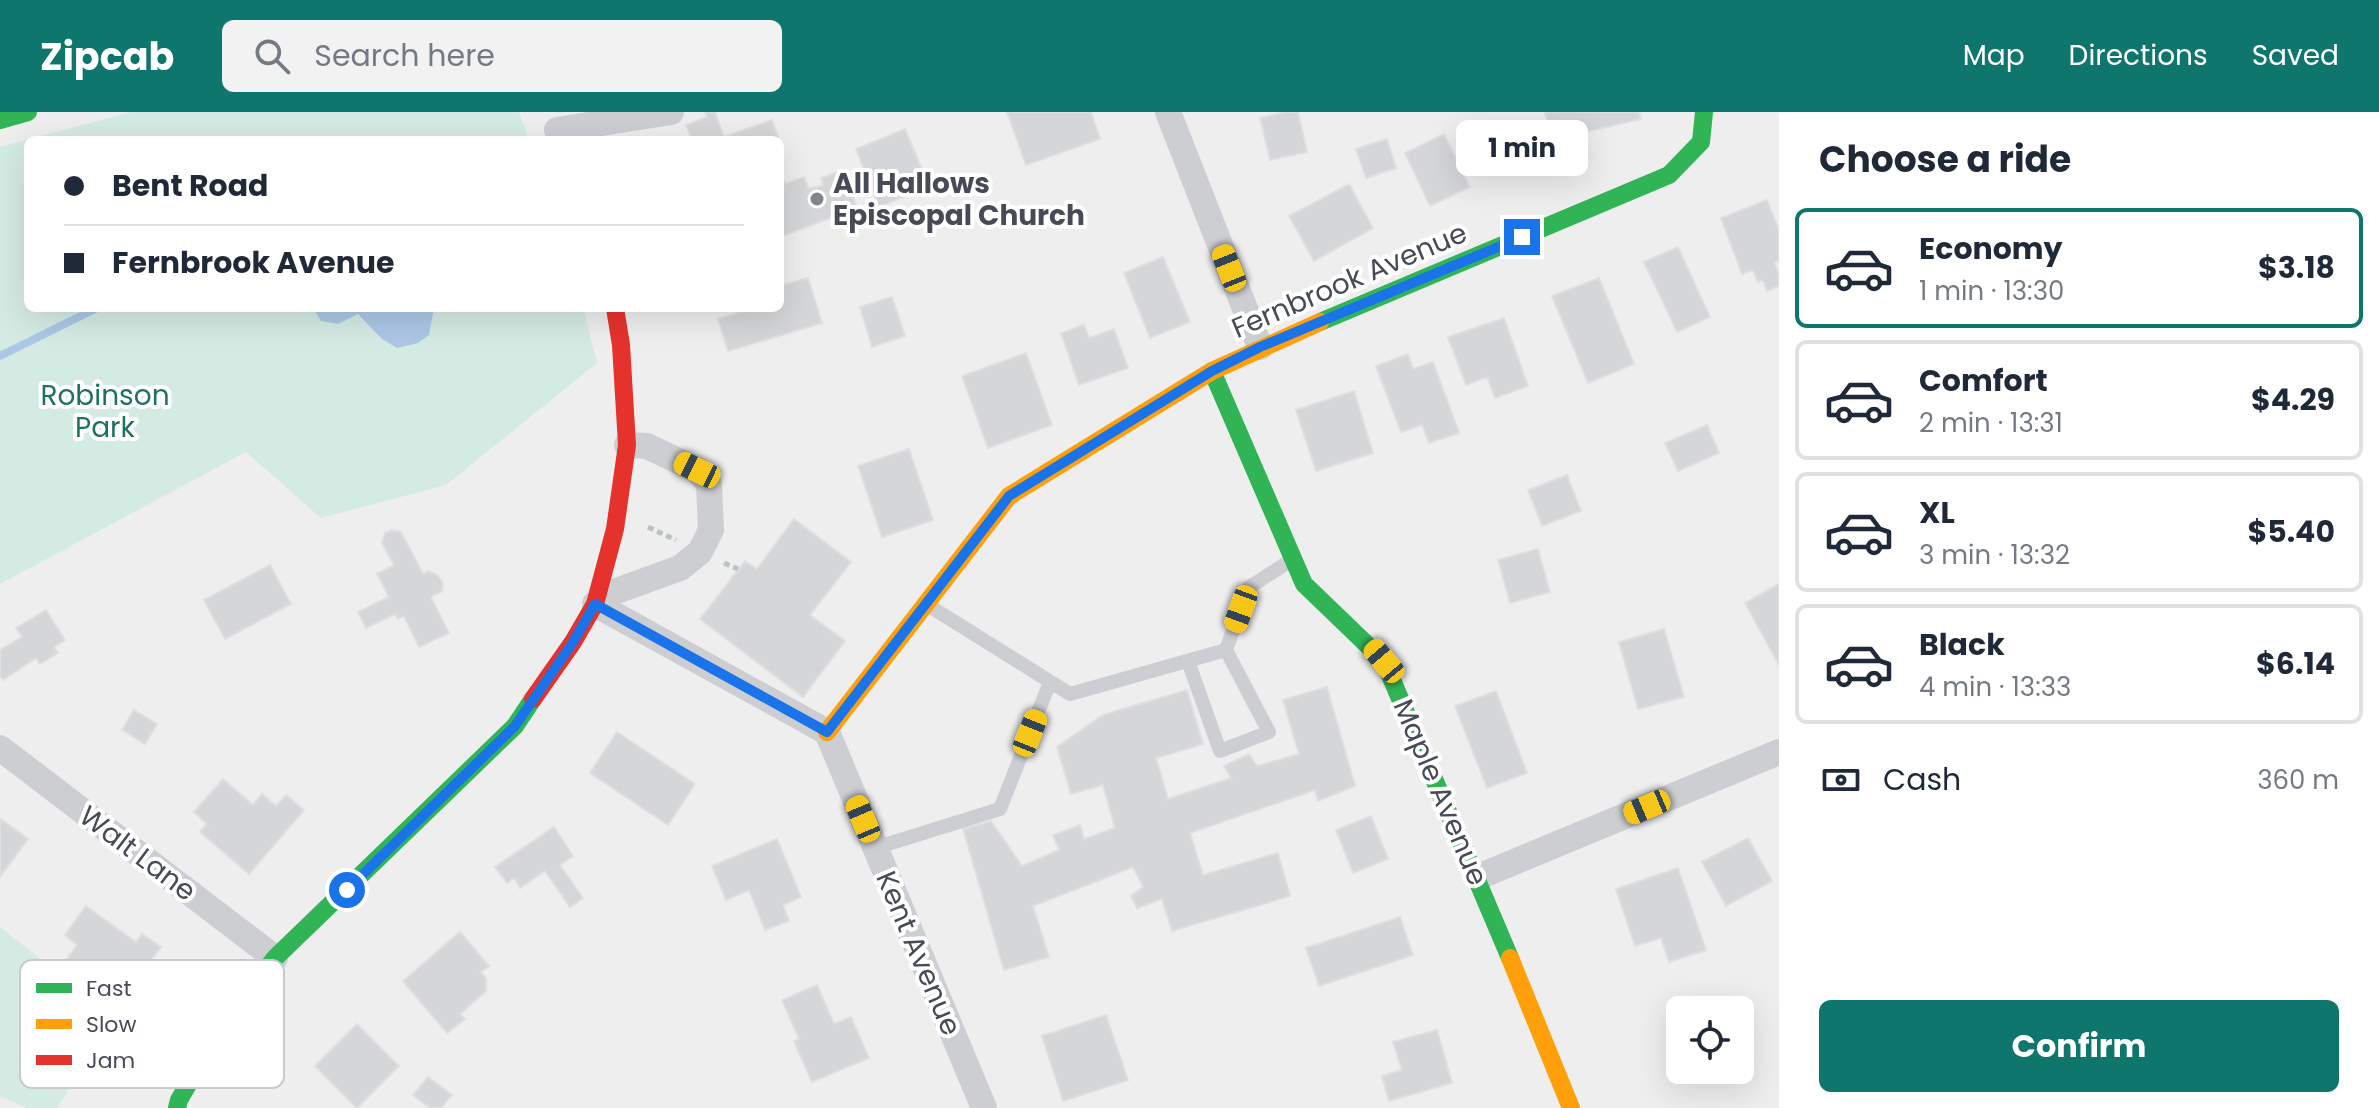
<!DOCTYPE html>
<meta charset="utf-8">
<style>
body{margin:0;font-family:Poppins,sans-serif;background:#f2f2f3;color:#1f2937;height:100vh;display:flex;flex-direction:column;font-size:30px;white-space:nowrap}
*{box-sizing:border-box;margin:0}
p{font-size:26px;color:#747a83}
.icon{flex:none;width:44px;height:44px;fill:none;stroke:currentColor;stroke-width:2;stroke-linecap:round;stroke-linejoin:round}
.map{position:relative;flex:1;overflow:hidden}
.side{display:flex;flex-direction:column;background:#fff;width:600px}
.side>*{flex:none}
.hud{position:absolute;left:24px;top:24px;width:760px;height:176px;border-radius:12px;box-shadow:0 8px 32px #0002;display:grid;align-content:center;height:176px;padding:0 40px;background:#fff}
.controls{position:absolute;left:1666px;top:884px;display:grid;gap:16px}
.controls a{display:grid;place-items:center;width:88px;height:88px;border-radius:12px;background:#fff;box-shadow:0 8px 32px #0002;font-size:40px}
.end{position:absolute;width:36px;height:36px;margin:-18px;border:10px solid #1a73e8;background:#fff;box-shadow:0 0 0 4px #fff}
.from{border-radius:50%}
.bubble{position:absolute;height:56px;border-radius:12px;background:#fff;box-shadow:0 8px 32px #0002;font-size:26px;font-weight:700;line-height:56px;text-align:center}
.car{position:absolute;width:24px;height:48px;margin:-24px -12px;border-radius:10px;box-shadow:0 0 6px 2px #0007;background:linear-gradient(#f5c518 24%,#345 0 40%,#f5c518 0 76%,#345 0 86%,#f5c518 0)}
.hud b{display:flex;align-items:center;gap:28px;height:76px;font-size:30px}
.hud b+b{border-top:2px solid #e0e1e3}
.hud i{width:20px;height:20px;background:#1f2937}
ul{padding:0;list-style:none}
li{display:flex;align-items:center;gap:24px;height:120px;margin:0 16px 12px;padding:0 24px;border:4px solid #e0e1e3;border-radius:12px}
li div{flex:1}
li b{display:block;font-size:30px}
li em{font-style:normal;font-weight:700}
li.selected{border-color:#0f766e}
li>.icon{width:72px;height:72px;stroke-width:1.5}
h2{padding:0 40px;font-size:36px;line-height:96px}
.pay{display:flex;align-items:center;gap:20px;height:88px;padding:0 40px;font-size:30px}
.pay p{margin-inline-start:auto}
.button{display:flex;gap:16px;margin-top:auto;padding:16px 40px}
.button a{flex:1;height:92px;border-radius:12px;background:#0f766e;color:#fff;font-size:32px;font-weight:700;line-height:92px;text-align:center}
header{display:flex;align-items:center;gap:48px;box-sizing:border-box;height:112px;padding:0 40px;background:#0f766e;color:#fff}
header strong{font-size:38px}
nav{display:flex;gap:44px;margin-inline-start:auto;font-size:28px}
.search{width:560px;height:72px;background:#f2f2f3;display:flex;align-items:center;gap:20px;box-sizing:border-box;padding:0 28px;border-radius:12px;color:#747a83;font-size:30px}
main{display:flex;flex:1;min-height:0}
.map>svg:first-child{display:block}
.green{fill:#d4ebe4}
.water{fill:#acc8e6}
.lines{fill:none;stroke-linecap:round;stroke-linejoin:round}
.stream{stroke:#acc8e6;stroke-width:8}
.building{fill:#d5d6d8;stroke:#dfdfe1;stroke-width:2}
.path{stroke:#b9c3c3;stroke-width:5;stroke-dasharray:6 4;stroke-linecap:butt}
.lane{stroke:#ccced1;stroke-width:14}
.street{stroke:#ccced1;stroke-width:26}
.fast{stroke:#30b455;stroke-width:18}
.slow{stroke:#ff9f0a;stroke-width:18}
.jam{stroke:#e5322d;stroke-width:18}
.route{stroke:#1a73e8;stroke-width:10}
.poi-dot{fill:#81848c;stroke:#fff;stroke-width:3}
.labels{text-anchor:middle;stroke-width:8;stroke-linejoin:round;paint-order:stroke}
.poi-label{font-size:28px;font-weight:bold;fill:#474b58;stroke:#fff;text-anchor:start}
.street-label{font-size:28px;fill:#474b58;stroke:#fff}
.park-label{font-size:28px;fill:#207161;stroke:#fff}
.key{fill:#fff;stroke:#c8c9cd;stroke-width:2}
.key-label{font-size:22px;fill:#474b58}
</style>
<header>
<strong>Zipcab</strong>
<div class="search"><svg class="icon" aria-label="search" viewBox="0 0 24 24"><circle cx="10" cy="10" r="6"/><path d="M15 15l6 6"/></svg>Search here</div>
<nav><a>Map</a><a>Directions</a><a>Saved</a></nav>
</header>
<main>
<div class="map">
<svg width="1779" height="996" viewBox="0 0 1779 996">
<rect width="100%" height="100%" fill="#eee"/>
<path class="green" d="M131,0h388l10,28h-501v168h555l14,55 -151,122 -125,33 -75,-66 -246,132v-437z
M0,815l117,92 -60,89h-31l-26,-12z"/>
<path class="water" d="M313,196h121l-5,27 -11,8 -21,5 -15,-9 -24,-25 -20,10 -17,-3z"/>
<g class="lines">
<path class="stream" d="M0,244l97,-48"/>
</g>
<path class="building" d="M705,0h10l9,25 48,-17 7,20h-87l-6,-15 21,-8z
M1007,0h84l9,27 -74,26z
M1285,0h13l9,40 -37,8 -10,-42z
M1545,0h94l2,7 -89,21z
M905,17l24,57 -50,21 -23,-58z
M1444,22l26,53 -40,19 -25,-53z
M1387,27l9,29 -30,10 -10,-29z
M780,58l5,14 19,-7 5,12 14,-4 -2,-7 22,-8 14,38 -77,29z
M1349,72l24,44 -59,33 -25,-45z
M1767,88l12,30v31l-5,2 5,11v12l-12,5 -4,-11 -5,2 -5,-12 -11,4 -21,-56z
M1678,135l32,70 -33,15 -33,-70z
M1163,145l27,65 -40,16 -26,-65z
M808,166l14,45 -94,28 -10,-32 30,-9v-2h32v-22z
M1599,166l35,86 -46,19 -36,-87z
M892,185l13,39 -33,11 -12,-40z
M1504,206l24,68 -33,12 -8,-21 -21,8 -18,-48z
M1084,213l5,13 25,-9 14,39 -49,17 -18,-52z
M1026,241l26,72 -64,23 -26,-72z
M1408,242l5,15 20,-7 26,71 -30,10 -7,-18 -21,7 -25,-66z
M1354,279l19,62 -57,18 -20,-61z
M1707,313l12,28 -41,18 -13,-28z
M909,337l24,71 -51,17 -24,-71z
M1567,363l14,36 -39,15 -14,-36z
M794,407l57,43 -41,53 35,26 -42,56 -103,-78 45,-58 12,8z
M392,418l9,2 22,42 6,-3 9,5 5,7 -1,8 -11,6 18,36 -30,14 -15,-31 -6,3 -3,-5 -29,14 -8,-16 31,-15 -12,-23 17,-9 -12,-22 3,-10z
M1538,437l12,43 -40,11 -12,-43z
M270,453l21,39 -66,35 -21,-39z
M1779,472v81l-34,-62z
M46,498l19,30 -11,7 4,6 -18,11 -4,-6 -33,22 -3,-5v-25l22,-13 -6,-9z
M1664,517l20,68 -46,12 -19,-67z
M1327,575l28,99 -37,15 -3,-11 -125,43 13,42 75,-22 12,43 -118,35 -10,-32 -25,9 -6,-12 12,-9 -10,-20 -100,39 16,51 -45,13 -41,-141 28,-8 31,45 37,-16 -6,-15 27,-10 4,14 31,-11 -12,-43 -32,9 -14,-47 46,-32 84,-25 16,54 -47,14 12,41 63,-21 -7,-12 25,-12 8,12 42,-12 -16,-54z
M1496,579l31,82 -40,15 -32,-82z
M134,598l23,14 -12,20 -23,-14z
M617,620l78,52 -27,41 -78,-52z
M223,667l30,26 9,-11 14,12 10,-11 18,15 -55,64 -49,-42 7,-8 -13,-12z
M1371,704l17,43 -35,14 -17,-43z
M1,707l27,20 -28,38v-57z
M554,715l19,29 -13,9 23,33 -13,9 -25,-36 -25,17 -6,-10 -7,5 -12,-16z
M1748,726l24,43 -46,25 -24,-44z
M777,727l24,58 -18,8 6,16 -24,9 -16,-40 -23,10 -14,-34z
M1678,756l28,82 -37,12 -8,-24 -26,8 -19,-57z
M86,794l50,36 6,-8 19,13 -43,59 -56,-40 15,-21 -12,-10z
M1400,805l13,38 -94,31 -13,-38z
M460,820l29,34 -8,6 5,7v12l-26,23 5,5 -18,14 -44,-52z
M817,873l17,39 17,-7 18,41 -57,24 -18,-41 5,-2 -17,-39z
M1106,903l22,65 -65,21 -21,-65z
M357,912l42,42 -42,42 -42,-42z
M1437,918l15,53 -63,18 -7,-25 20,-6 -9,-28z
M428,965l24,18 -11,13h-11l-17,-13z"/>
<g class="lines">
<path class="path" d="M648,415l28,13
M724,451l14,6"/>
<path class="lane" d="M926,492l144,90 156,-44 22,-62 45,-29
M1188,549l32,90 49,-19 -43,-82
M875,736l125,-39 50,-127"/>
<path class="street" d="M1168,0l92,235
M557,18l114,-18
M627,333l20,1 50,24 12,14 2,46 -11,22 -20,16 -69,25 -16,11 232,128 157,376
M0,636l275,210
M1478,765l301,-125"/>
<path class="fast" d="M0,8l28,-8
M1320,210l349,-147 32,-33 3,-30
M1212,259l92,213 80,77 126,297
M177,996l2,-8 46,-79 50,-63 240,-232 18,-27"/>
<path class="slow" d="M827,620l182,-236 203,-125 108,-49
M1510,846l61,150"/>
<path class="jam" d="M533,587l40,-57 22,-38 20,-75 12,-84 -6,-100 -6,-37"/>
</g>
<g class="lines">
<path class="route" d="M347,778l168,-164 58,-84 22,-38 232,128 182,-236 203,-125 48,-24 262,-110"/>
</g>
<circle class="poi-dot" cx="817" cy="87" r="8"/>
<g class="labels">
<g class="poi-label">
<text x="833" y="81">All Hallows<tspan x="833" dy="32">Episcopal Church</tspan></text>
</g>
<g class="street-label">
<text transform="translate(1349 168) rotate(-23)" y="10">Fernbrook Avenue</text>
<text transform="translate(1441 680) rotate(67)" y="10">Maple Avenue</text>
<text transform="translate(138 741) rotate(37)" y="10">Walt Lane</text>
<text transform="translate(919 841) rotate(67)" y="10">Kent Avenue</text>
</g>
<g class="park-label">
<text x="105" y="293">Robinson<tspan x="105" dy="32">Park</tspan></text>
</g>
</g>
<rect x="20" y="848" width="264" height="128" rx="12" class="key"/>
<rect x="36" y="871" width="36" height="10" fill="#30b455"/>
<rect x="36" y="907" width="36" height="10" fill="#ff9f0a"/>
<rect x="36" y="943" width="36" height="10" fill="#e5322d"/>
<g class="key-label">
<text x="86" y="884">Fast</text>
<text x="86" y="920">Slow</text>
<text x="86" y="956">Jam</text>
</g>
</svg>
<div class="controls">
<a><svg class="icon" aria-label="locate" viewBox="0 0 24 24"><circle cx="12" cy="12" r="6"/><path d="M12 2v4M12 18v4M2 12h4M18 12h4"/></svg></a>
</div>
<i class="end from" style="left:347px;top:778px"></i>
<i class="end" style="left:1522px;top:125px"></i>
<div class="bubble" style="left:1456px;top:8px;width:132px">1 min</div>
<i class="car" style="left:1229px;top:156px;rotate:338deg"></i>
<i class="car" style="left:697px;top:358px;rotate:296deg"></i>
<i class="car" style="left:1241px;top:497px;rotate:200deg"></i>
<i class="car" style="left:1384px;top:549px;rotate:320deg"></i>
<i class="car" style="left:1030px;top:621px;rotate:22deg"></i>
<i class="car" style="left:1647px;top:695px;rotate:247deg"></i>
<i class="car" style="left:863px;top:707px;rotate:337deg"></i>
<div class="hud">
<b><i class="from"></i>Bent Road</b>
<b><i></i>Fernbrook Avenue</b>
</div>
</div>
<section class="side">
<h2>Choose a ride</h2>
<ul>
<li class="selected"><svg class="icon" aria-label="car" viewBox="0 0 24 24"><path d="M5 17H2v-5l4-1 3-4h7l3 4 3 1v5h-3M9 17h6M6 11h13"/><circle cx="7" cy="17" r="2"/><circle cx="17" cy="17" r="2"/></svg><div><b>Economy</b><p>1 min · 13:30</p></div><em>$3.18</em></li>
<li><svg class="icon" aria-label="car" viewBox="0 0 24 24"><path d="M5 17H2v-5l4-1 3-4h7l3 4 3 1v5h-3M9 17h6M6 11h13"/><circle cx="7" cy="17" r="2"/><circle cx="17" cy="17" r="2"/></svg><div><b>Comfort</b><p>2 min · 13:31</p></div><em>$4.29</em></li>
<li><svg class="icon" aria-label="car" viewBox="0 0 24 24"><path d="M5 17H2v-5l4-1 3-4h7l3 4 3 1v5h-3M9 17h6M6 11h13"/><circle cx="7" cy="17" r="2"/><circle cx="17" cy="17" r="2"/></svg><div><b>XL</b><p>3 min · 13:32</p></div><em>$5.40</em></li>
<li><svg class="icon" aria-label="car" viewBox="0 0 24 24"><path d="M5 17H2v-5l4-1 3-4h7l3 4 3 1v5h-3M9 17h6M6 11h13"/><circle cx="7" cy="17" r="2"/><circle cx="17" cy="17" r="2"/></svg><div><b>Black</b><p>4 min · 13:33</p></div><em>$6.14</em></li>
</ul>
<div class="pay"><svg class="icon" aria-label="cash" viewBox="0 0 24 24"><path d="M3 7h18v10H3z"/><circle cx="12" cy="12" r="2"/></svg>Cash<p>360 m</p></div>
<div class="button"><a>Confirm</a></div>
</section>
</main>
